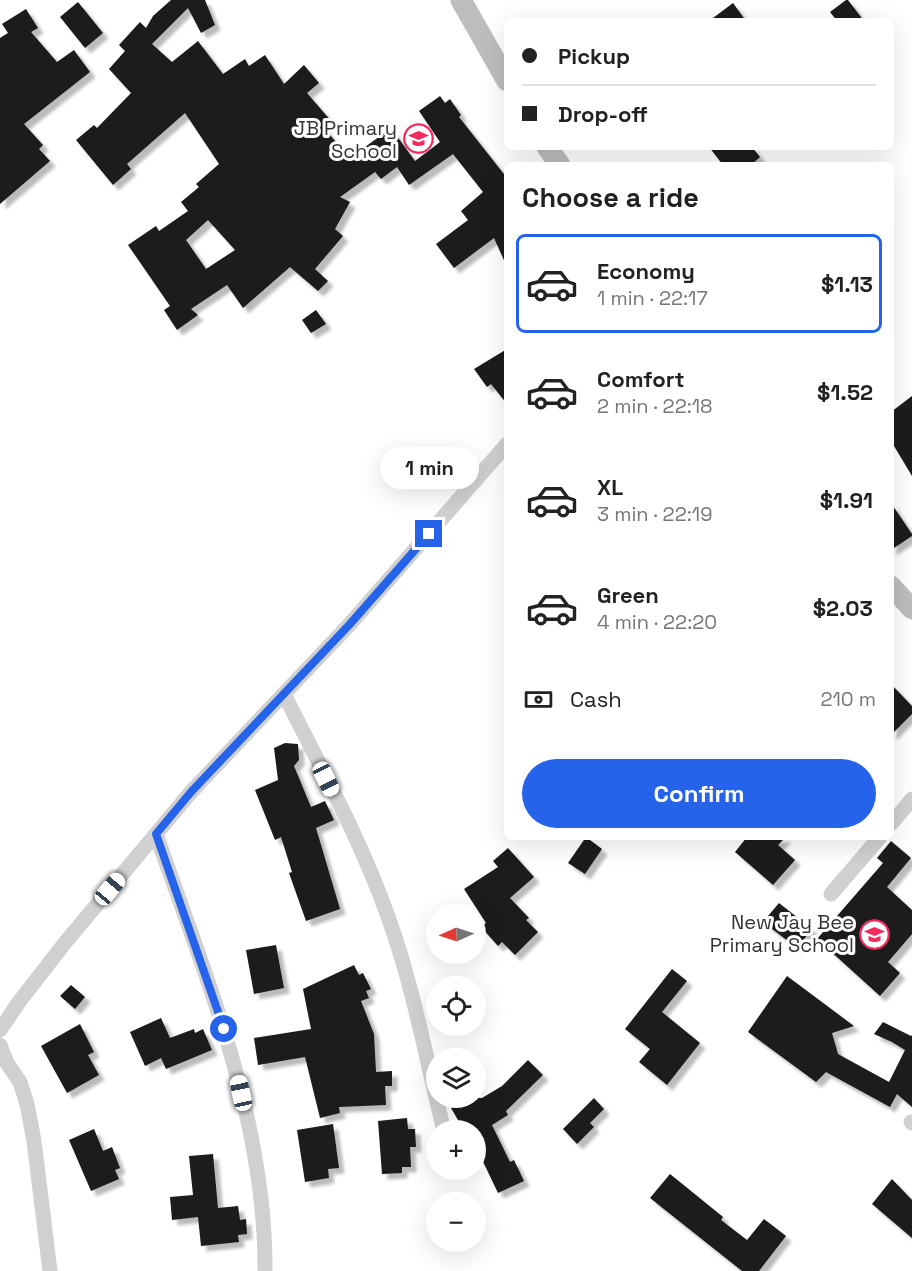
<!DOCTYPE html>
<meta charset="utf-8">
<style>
body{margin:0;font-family:"Space Grotesk",sans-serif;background:#f2f2f2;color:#222;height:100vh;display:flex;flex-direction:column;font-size:22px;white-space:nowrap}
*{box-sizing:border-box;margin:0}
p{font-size:20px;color:#767676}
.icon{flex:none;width:33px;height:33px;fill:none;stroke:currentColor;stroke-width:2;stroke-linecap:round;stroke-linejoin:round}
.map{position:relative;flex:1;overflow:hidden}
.side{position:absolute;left:504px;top:162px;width:390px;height:678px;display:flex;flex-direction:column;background:#fff;border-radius:9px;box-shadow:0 6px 24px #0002}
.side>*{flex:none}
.top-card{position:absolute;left:504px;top:18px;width:390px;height:132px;border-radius:9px;box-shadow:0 6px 24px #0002;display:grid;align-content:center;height:132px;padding:0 18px;background:#fff}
.needle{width:39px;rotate:267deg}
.controls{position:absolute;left:426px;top:904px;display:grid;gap:12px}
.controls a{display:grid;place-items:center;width:60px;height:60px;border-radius:50%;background:#fff;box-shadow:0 6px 24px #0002;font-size:30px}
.end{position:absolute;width:27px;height:27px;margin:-14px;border:8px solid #2563eb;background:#fff;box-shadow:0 0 0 3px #fff}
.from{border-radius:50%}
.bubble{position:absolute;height:42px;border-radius:21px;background:#fff;box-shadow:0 6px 24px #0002;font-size:20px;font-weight:700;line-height:42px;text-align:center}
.car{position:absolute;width:18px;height:36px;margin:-18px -9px;border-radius:8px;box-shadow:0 0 4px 2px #0007;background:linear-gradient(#fff 24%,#345 0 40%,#fff 0 76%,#345 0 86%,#fff 0)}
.top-card b{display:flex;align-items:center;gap:21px;height:57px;font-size:22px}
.top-card b+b{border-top:2px solid #e0e0e0}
.top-card i{width:15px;height:15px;background:#222}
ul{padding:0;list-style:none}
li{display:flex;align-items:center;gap:18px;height:99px;margin:0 12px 9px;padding:0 6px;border:3px solid transparent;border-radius:9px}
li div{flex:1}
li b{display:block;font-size:22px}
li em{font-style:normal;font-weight:700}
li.current{border-color:#2563eb}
li>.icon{width:54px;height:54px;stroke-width:1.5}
h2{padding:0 18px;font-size:27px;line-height:72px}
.pay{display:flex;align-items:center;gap:15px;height:66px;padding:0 18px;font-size:22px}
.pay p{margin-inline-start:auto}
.button{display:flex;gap:12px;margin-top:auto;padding:12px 18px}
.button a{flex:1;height:69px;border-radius:36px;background:#2563eb;color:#fff;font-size:24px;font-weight:700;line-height:69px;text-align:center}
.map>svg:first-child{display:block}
.building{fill:#1a1a1a;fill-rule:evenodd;filter:url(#shadow)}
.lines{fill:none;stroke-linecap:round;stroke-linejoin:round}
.street{stroke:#d0d0d0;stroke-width:15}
.secondary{stroke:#bdbdbd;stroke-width:21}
.route{stroke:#2563eb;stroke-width:8}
.labels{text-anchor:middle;stroke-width:6;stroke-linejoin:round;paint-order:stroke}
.poi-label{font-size:20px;fill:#333;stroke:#fff;text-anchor:end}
</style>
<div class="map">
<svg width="912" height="1271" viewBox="0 0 912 1271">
<defs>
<filter id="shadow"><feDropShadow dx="5.5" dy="5.5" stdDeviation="1.5" flood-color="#0004"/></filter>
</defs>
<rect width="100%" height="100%" fill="#fff"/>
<path class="building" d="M171,0h34l10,25 -14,8 -13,-25 -36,36 20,18 26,-21 25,33 22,-15 4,7 16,-11 19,29 20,-19 15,18 -12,10 25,29 -8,6 26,30 41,-30 24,33 25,-19 -21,-31 21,-15 5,7 5,-4 11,16 -2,2 48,61v89l-13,-29 -40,30 -18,-24 32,-24 -7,-9 22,-19 -30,-38 -44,31 -12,-18 -16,12 -6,-7 -35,25 10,5 -15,27 8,7 -28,33 13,12 -10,10 -28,-24 -47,41 -16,-23 -36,24 7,6 -21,15 -13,-20 6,-4 -42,-61 28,-19 3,5 29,-20 -7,-9 18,-15 -3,-3 23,-20 -34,-51 -58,51 4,5 -18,16 -37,-45 18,-15 3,3 34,-35 -22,-24 16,-18 -6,-6 21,-23 6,6 7,-12zM208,220l27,30 -29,19 -20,-29z
M846,0h2l16,21h-27l-7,-9z
M78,2l25,31 -18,15 -25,-31z
M733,3l13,18h-37z
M26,9l12,19 -7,4 26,30 17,-12 16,22 -66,52 19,21 -4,4 11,12 -50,43v-166l8,-5 -6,-9z
M709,147h43l8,10 -9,8h-28z
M316,310l10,14 -15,9 -9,-13z
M507,349v55l-16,-20 -4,3 -13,-18z
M912,396v80l-21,-35v-29z
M891,503l21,31v2l-21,14z
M891,684l21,22v8l-21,21z
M285,743l13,1 1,16 -5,6 17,41 14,-6 9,19 -18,8 24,81 -34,12 -17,-48 3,-1 -11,-35 -6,3 -20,-50 23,-10 -4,-32z
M586,837l16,12 -17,25 -17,-11z
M747,837h39l-8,8 17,15 -22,25 -38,-33z
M891,841l20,17 -24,29 25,23v24l-24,28 12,11 -20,23 -63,-57 66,-76 -6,-5z
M508,848l26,29 -24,21 19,20 -3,2 12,12 -23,23 -13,-13 -4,4 -17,-19 5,-4 -22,-34 34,-22 -5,-6z
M779,903l33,26 -15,19 -34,-26z
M276,945l8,43 -30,6 -8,-44z
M354,965l5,10 4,-2 8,16 -5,2 3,7 -8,3 13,33 2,38 16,-1v15h-7l1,19 -47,2 1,6 -20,5 -15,-61 -47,8 -4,-27 57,-9 -8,-40z
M672,969l15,12 -25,31 38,31 -33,42 -28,-23 11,-13 -25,-20z
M787,976l67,50 -22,7 6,21 51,28 16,-32 -13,-8 -18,-8 9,-12 28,14 1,-1v72l-15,-13 -7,13 -64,-35 -10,10 -68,-50z
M71,985l14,12 -10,12 -15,-13z
M161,1018l9,20 24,-9 1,4 8,-4 9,21 -46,19 -5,-11 -16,8 -15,-34z
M80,1024l14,28 -6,3 11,20 -32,18 -26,-47z
M528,1060l15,15 -37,36 2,4 -16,10 18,37 4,-2 10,21 -26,12 -22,-46v-16h-23l-1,-7 6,-4 -7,-12 16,-10h15l20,-12z
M594,1098l10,11 -14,14 4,4 -17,17 -14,-15z
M407,1118l1,11h7l1,18h-6l1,20h-9v6l-20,1 -4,-53z
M333,1124l6,44 -11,1 1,9 -24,4 -8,-52z
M94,1129l9,22 9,-4 8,21 -5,2 4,9 -28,12 -22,-51z
M213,1154l5,54 20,-2 2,14 6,-1 1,15 -9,1 1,7 -38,4 -3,-29 -26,3 -2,-23 23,-2 -4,-39z
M670,1174l53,43 -2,3 26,20 17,-21 22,17 -27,35h-17l-92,-73z
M892,1179l20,21v38l-40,-34z"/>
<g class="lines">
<path class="street" d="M284,694c36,72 76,144 103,220 26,70 39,145 57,217
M891,824l21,-25
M156,834c49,141 110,285 109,437
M831,894l49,-57
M0,1030l19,-28 45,-58 127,-152 159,-168 157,-180
M0,1045l7,18 13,19 7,22 7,37 16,130
M911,1122l1,1"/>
<path class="secondary" d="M461,0l46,81
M547,147l13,18
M891,586l21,23"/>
</g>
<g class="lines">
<path class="route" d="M224,1029l-68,-195 35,-42 159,-168 79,-90"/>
</g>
<defs>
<symbol id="school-ring" viewBox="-11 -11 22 22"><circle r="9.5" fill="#fff" stroke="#f32b5e" stroke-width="1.5"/><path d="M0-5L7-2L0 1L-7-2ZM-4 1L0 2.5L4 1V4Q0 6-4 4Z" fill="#f32b5e"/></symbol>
</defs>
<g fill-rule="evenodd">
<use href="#school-ring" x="402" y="122" width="33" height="33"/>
<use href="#school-ring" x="858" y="918" width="33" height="33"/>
</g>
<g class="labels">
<g class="poi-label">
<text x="397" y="135">JB Primary<tspan x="397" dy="23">School</tspan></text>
<text x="854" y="929">New Jay Bee<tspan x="854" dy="23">Primary School</tspan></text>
</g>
</g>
</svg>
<div class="controls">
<a><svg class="needle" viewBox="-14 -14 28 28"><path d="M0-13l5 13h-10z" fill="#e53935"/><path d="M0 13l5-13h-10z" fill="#767676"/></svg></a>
<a><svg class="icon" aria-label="locate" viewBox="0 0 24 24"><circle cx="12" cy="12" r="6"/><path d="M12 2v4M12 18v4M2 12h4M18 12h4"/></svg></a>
<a><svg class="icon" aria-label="layers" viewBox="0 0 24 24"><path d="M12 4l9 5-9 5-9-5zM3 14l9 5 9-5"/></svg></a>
<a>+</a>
<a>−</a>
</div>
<i class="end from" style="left:224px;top:1029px"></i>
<i class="end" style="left:429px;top:534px"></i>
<div class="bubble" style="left:380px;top:447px;width:99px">1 min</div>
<i class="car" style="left:326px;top:779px;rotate:154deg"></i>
<i class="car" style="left:110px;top:889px;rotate:40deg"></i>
<i class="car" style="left:241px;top:1093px;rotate:348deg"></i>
<div class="top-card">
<b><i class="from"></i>Pickup</b>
<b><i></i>Drop-off</b>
</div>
<section class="side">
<h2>Choose a ride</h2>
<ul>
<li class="current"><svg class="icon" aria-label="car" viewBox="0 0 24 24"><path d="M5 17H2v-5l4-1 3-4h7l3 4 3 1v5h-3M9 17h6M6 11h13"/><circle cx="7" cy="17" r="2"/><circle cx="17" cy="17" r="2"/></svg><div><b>Economy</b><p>1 min · 22:17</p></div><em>$1.13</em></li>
<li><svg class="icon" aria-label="car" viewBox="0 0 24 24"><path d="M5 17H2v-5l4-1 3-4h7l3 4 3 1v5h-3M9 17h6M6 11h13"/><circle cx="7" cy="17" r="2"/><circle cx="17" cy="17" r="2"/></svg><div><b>Comfort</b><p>2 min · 22:18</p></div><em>$1.52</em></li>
<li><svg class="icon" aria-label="car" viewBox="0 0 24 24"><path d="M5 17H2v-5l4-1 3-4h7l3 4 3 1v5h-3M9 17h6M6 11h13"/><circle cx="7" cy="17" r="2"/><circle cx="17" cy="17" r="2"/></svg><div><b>XL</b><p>3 min · 22:19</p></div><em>$1.91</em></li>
<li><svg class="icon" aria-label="car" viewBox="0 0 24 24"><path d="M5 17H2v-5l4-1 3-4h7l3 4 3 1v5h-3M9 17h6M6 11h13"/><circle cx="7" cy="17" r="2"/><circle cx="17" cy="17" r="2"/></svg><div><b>Green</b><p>4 min · 22:20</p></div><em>$2.03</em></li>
</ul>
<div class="pay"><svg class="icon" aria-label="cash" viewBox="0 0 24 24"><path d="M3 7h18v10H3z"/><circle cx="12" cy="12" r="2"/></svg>Cash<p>210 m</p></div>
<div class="button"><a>Confirm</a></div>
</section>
</div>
